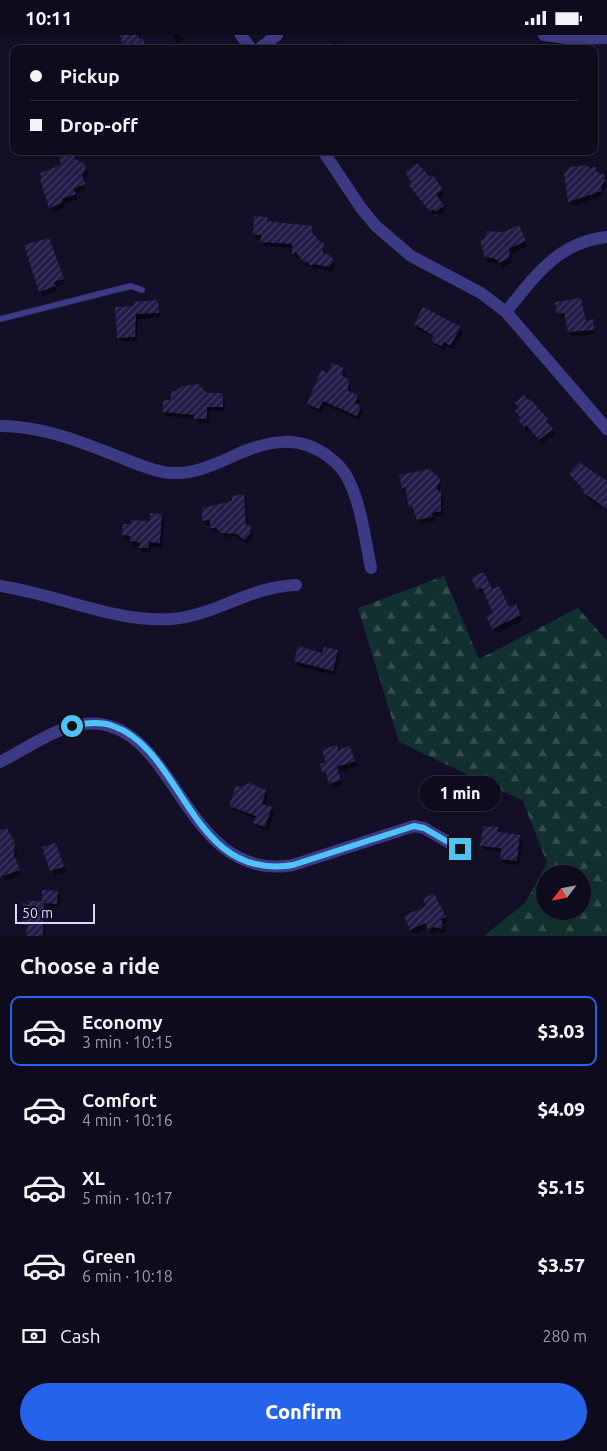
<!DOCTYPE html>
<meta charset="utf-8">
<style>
body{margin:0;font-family:Ubuntu,sans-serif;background:#171425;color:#f1f3f6;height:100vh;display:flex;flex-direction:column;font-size:19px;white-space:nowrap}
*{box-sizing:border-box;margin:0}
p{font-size:16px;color:#9b9ba3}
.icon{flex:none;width:28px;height:28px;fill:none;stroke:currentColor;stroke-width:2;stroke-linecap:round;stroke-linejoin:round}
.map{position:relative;height:901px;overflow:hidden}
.sheet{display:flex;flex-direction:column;background:#0e0b1c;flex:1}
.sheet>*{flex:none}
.guide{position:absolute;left:10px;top:10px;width:588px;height:110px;border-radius:10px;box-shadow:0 5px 20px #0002,0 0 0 1px #2e2b3b;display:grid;align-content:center;height:110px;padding:0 20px;background:#0e0b1c}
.needle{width:32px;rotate:238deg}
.controls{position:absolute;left:536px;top:830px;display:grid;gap:10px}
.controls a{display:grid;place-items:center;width:55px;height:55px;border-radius:50%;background:#0e0b1c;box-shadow:0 5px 20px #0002,0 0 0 1px #2e2b3b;font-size:25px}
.scale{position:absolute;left:15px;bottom:12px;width:80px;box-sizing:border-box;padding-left:5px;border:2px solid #d9d4ff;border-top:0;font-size:14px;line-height:18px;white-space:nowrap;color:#d9d4ff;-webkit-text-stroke:4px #130f26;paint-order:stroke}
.end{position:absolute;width:22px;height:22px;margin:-11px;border:6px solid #4fc3f7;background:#111;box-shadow:0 0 0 2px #111}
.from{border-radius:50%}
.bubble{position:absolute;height:35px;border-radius:18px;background:#0e0b1c;box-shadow:0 5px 20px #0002,0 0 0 1px #2e2b3b;font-size:16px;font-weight:800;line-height:35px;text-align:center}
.guide b{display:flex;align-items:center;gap:18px;height:48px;font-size:19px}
.guide b+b{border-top:1px solid #2e2b3b}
.guide i{width:12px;height:12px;background:#f1f3f6}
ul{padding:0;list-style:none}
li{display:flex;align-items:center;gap:15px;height:70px;margin:0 10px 8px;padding:0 10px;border:2px solid transparent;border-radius:10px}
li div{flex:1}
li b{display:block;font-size:19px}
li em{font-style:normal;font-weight:800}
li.current{border-color:#2563eb}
li>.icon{width:45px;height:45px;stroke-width:1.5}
h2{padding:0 20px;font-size:22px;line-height:60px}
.pay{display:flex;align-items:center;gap:12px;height:55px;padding:0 20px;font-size:19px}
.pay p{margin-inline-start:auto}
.primary-button{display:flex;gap:10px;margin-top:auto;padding:10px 20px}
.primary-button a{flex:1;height:58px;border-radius:30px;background:#2563eb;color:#fff;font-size:20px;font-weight:800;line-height:58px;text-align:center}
.status{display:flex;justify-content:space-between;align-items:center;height:35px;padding:0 25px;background:#0e0b1c;direction:ltr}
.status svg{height:14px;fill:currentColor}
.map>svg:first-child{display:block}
.forest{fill:url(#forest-firs);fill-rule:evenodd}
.shadow{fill:#0007}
.building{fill:url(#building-hatch)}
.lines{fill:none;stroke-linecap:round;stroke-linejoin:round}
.lane{stroke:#3d3a85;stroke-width:6}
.street{stroke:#3d3a85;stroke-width:12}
.route{stroke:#4fc3f7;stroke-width:6}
</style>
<div class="status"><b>10:11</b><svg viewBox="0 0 49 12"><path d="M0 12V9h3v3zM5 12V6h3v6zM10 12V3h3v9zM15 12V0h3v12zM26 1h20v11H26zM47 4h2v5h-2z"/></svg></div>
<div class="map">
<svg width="607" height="901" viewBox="0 0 607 901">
<defs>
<pattern id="forest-firs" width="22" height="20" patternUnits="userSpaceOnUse" patternTransform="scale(1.25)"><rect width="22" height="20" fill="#12302f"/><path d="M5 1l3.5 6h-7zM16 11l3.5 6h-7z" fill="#344d4e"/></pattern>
<pattern id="building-hatch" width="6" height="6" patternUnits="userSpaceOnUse" patternTransform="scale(1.25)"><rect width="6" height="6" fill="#241b47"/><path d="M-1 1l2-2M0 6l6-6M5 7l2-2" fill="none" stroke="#433b63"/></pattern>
</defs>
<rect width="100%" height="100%" fill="#130f26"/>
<path class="forest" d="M444,541l35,83 99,-51 29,33v295h-123l41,-33 22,-40 -24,-62 -124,-59 -41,-134zM545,839h37v37h-37z"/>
<path class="shadow" d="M173,0h9l2,5 -7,3z
M336,6l5,8h-13v-2z
M447,10l23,3 1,1h-25z
M59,116h14l3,10 8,4 4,9 -5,6 3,9 -10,4 2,6 -15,5 2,4 -12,4 -3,-5 13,-41z
M596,133l11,18 -5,6 1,4 -31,10 -7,-23z
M413,147l29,8 2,5 -6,4 8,12 -7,4 -2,-2 -4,2 -20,-26z
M267,183l2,5 42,4 3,9 5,7 4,1 2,11 10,9 -1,5 -3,2 -14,-3 -3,2 -4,-5 -3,2 -8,-11 -4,2 -2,-10 -29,-2 -2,-6 -5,-1 -3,-4z
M491,196l13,2 17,-2 6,15 -15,7 -1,10 -8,4 -2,-3 -13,-2 -2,-5v-18z
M49,204l16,45 -9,3 1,4 -14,5 -3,-5z
M580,264l7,23 5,-1 4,13 -24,2 -5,-19 -6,1 -3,-4z
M157,266l4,16 -23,2 -1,22 -16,1 -2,-4 16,-31z
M415,289l45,4 3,5 -10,16 -6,-3 -3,4 -9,-5 -2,-4 1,-3 -16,-9z
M344,334l2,5 -2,4 7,8 -1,7 7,3 3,5 -2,5 5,6 -4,8 -34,-15 -3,8 -11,-4 -2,-5 20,-29z
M207,359h15l3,5 -1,12h-15v12h-11l-2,-4 -29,-3 -3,-5 8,-10z
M530,365l17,20 8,14 -12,10 -13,-15 -3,2 -8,-11z
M433,439l8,9 -2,10 4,5v17l-9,2 1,4 -14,3 -10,-18 -3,-15 -3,1 -2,-5z
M570,439l37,10v26l-8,-6 -2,2 -11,-9 -1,-6z
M244,461l2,4 2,26 4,5 1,7 -6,6 -13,-8 -9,1 -5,-5h-6l-3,-7h-5l-3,-5z
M161,480l3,5 -2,27h-11l-1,6 -7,-1 -3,-6h-7l-2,-6h-5l-2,-5z
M473,544l19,11 17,18 9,2 5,10 -27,13 -8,-16 7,-3 -10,-22 -4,2z
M338,616l2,5 -5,19 -37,-9 -3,-5z
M349,712l8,19 -18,6 4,13 -10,3 -12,-23 7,-2 10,-12z
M265,756l3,5 -3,10 6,2 3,5 -6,18 -10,-4 -3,-4 1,-4 -23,-9 -2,-4z
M497,794l4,5 18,2 3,5 -3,24 -15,-2 -3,-5 1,-6 -18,-2 -2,-5z
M6,795l11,18 -1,12 5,15 -16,6 -5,-12v-37z
M56,809l10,28 -12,3 -10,-27z
M57,857l3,5 -1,11 -13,-1 -1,29h-17v-6l-4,-5 19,-22z
M437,864l10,23 -5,2 3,6 -1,3 -7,-2 -5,3 -4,-6 -14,6 -9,-17z"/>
<path class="building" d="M120,0h18l1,4 4,-1 2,9 -2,2h-20z
M58,116h15l2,8 10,5 1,5 -4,6 3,9 -11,5 2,5 -14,5 1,4 -14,5 -9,-29h2l-2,-6 21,-8z
M417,128l13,14 3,-2 10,15 -7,4 8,12 -9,6 -2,-3 -3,3 -22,-28 3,-2 -6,-10z
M586,130l4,3 6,-1 1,5 7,3 1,5 -4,6 1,5 -34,11 -4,-28 5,-7z
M254,181l13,1v4l45,5v6l8,10 4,1 -1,10 7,2 3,4 -1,5 -4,3 -14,-3 -3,2 -5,-5 -2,2 -8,-11 -4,3v-11l-32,-2 1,-7h-8z
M519,190l7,16 -16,7 -1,10 -10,5 -1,-3 -10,-3 -3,1 -5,-18 5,-2 2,-7 17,1z
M49,203l15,41 -10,3 2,4 -17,6 -15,-47z
M581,263l5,23 7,-2 1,11 -26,2 -4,-19 -7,1 -2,-12z
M158,265l1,13 -23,1 -1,23 -18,1 -2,-31 19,-1v-4z
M423,272l38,20 -11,19 -6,-4 -3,4 -10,-5 3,-5 -20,-12z
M332,328l12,5 -2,7 7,5 -1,11 10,4 -3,8 6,3 -4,10 -34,-15 -4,8 -12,-5 14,-34 7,3z
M198,349l9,9h16v14h-16v12h-13v-4l-31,-3v-12h8v-9h5l6,-5z
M524,360l4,5 2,-1 18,20 -2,2 7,8 -14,11 -13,-15 -2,2 -6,-7 2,-3 -5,-6 4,-3 -4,-5z
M579,427l28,19v28l-25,-17 2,-2 -15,-16z
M431,434l1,3 7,5 1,5 -4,7 5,3v19l-9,2 1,4 -16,3 -5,-14 -3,1 -4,-20 -3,1 -3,-13z
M244,459l2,31h4l1,8 -7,7 -7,-6 -16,-1 -5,-5h-6v-8l-8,1v-13l30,-7v-5z
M150,478l12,1 -2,29 -11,-1 -1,6h-9l1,-6 -11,-1 1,-5 -8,-1 1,-11h7l1,-4 19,1z
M484,537l8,17 7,-3 10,21 7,-3 5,11 -29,14 -6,-13 7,-3 -11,-25 -5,2 -6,-12z
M298,611l24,7 2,-6 14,3 -5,21 -39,-10z
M337,710l1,5 12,-4 5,15 -18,6 4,13 -12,4 -4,-13 -3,1 -2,-8 6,-2 -4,-12z
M249,748l17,7 -4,14 10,3 -7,20 -12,-4 3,-7 -27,-10 7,-20 5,1z
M483,791l15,1v5l22,3 -3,26 -17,-2 1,-11 -21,-2z
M7,793l8,15 -1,12 6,15 -20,7v-47z
M56,808l8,24 -14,4 -8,-24z
M42,855l16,1 -1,13 -13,-1 -1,33h-17l1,-11h-5l1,-22 5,1v-3h14z
M434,858l12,24 -5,2 2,5 -2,5 -7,-2 -6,3 -3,-7 -15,7 -6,-14 22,-10 -3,-7z"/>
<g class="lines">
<path class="lane" d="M0,284l131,-33 11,4"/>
<path class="street" d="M241,0l10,14
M544,0l31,4 32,-1
M259,14l18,-14
M323,116l38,57 15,18 35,30 70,37 25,19 101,117
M506,277c29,-36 52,-70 101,-75
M0,391c42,0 78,15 117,30 15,6 30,13 46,16 27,5 53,-8 77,-19 31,-13 60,-18 89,4 8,6 17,16 21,26 12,26 15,57 21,85
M0,551c57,8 114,37 172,33 45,-4 76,-32 124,-34
M0,727c26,-13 54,-34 83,-38 94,-12 97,160 210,141l121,-39 10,2 36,21"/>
</g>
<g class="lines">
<path class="route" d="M72,691c13,-3 28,-5 41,0 71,24 77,156 180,139l121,-39 10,2 36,21"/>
</g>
</svg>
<div class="controls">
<a><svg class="needle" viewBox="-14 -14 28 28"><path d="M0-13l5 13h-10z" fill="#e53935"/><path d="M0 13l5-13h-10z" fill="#9b9ba3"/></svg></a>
</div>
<div class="scale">50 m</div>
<i class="end from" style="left:72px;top:691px"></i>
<i class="end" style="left:460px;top:814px"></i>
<div class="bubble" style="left:419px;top:741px;width:82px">1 min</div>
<div class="guide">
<b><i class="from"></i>Pickup</b>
<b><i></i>Drop-off</b>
</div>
</div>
<section class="sheet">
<h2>Choose a ride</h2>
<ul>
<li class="current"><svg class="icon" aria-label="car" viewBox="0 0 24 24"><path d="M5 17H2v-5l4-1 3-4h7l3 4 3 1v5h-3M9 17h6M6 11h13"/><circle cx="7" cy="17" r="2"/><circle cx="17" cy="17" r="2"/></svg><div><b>Economy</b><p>3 min · 10:15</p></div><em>$3.03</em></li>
<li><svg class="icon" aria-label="car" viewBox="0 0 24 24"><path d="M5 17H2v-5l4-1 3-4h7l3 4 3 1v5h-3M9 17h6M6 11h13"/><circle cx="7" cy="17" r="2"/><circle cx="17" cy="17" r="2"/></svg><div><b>Comfort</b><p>4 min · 10:16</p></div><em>$4.09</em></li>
<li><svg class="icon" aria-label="car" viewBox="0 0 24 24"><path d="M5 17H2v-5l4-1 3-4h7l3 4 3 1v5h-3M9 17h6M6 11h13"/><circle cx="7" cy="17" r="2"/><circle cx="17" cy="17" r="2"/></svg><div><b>XL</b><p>5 min · 10:17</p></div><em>$5.15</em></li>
<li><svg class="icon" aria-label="car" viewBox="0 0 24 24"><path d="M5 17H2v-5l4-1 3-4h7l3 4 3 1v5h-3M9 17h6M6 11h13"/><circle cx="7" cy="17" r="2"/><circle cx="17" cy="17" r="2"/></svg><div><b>Green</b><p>6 min · 10:18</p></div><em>$3.57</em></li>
</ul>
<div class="pay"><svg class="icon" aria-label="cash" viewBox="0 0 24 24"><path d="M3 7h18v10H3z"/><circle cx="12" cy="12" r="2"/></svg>Cash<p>280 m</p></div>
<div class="primary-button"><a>Confirm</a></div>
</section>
